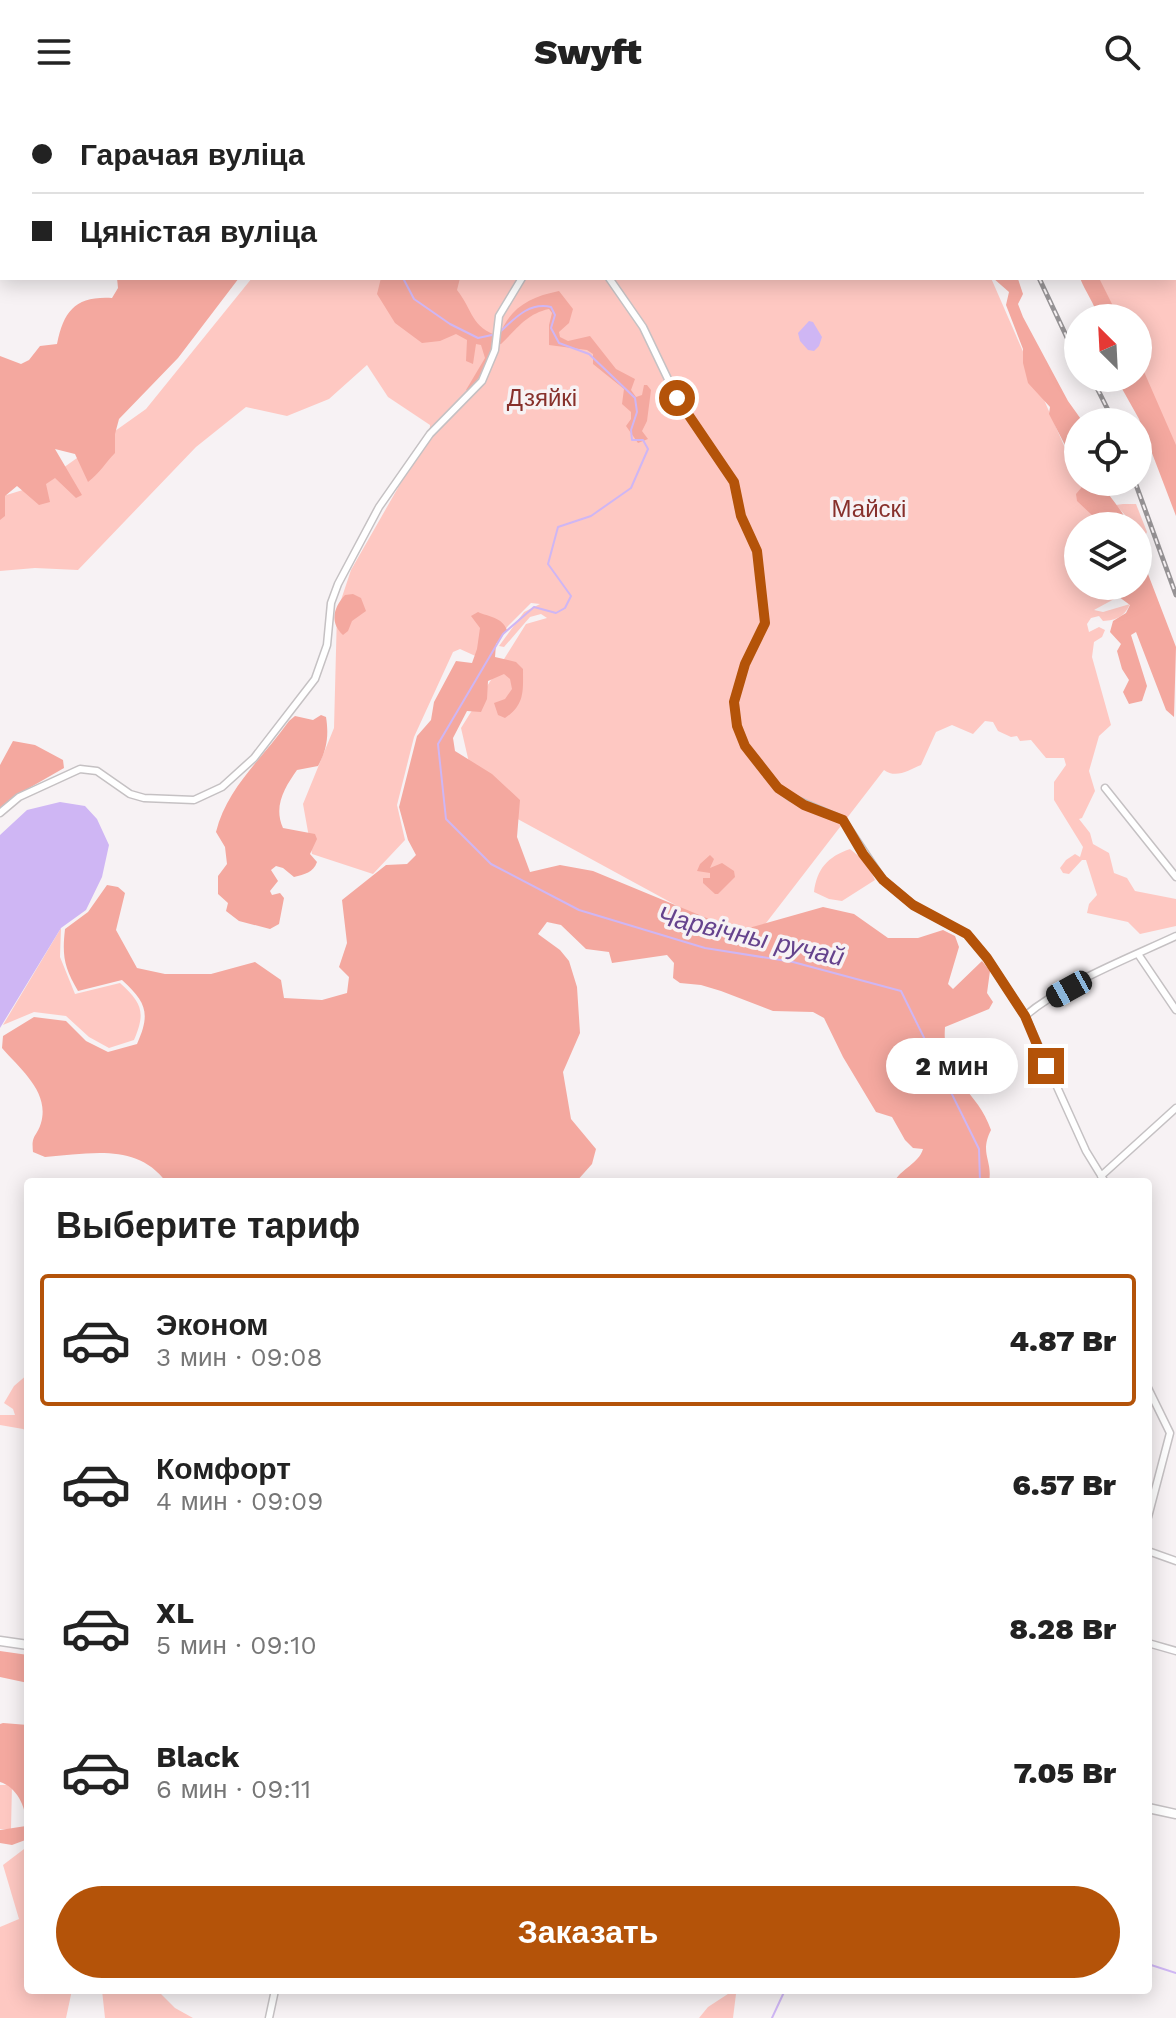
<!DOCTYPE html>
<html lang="ru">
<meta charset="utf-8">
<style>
body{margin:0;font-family:"Work Sans",sans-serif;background:#f2f2f2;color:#222;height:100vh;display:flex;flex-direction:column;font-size:30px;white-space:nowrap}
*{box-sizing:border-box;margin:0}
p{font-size:26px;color:#767676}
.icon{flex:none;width:44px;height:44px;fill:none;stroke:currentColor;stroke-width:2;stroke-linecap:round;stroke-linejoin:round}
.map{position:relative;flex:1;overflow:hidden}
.drawer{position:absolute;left:24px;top:1074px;width:1128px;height:816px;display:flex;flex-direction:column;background:#fff;border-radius:8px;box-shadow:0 4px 20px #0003}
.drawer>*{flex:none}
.guide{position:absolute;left:0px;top:0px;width:1176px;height:176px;box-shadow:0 4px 20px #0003;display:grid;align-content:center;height:176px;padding:0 32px;background:#fff}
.needle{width:52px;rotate:336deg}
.controls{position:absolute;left:1064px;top:200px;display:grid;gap:16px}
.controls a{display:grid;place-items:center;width:88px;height:88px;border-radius:50%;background:#fff;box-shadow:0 4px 20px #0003;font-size:40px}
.end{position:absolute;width:36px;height:36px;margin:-18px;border:10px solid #b45309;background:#fff;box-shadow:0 0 0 4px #fff}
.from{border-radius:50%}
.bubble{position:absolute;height:56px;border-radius:28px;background:#fff;box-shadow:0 4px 20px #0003;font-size:26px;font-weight:800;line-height:56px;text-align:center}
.car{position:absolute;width:24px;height:48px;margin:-24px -12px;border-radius:10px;box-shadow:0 0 6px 2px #0007;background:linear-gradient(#222 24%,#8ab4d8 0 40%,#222 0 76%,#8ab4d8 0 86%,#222 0)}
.guide b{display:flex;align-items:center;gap:28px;height:76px;font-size:30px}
.guide b+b{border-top:2px solid #e0e0e0}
.guide i{width:20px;height:20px;background:#222}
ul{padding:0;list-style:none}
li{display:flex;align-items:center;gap:24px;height:132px;margin:0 16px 12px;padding:0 16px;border:4px solid transparent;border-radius:8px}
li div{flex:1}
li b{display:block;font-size:30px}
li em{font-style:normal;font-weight:800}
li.on{border-color:#b45309}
li>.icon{width:72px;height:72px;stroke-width:1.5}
h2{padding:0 32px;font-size:36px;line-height:96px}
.primary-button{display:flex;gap:16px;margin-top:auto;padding:16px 32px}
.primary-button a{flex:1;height:92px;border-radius:48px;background:#b45309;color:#fff;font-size:32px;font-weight:800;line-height:92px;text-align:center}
header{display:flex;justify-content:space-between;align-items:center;height:104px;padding:0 32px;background:#fff;font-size:36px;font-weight:800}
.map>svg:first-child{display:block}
.green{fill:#fec8c2}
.forest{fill:#f4a89f}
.water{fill:#cfb6f4}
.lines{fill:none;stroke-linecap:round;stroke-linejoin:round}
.stream{stroke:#cfb6f4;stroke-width:2}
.minor-casing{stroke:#c5c1c3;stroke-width:9}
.secondary-casing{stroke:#c5c1c3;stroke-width:11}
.minor{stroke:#fff;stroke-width:6}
.secondary{stroke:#fff;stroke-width:8}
.rail-casing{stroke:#969395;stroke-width:5}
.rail{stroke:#f7f2f4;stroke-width:2;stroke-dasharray:6;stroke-linecap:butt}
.route{stroke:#b45309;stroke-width:10}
.labels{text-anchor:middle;stroke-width:7;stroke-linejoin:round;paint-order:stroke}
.park-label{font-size:24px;fill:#87302b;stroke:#f7f2f4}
.water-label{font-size:26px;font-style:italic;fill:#65438d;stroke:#f7f2f4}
</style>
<header><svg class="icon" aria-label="menu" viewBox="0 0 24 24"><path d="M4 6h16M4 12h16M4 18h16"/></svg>Swyft<svg class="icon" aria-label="search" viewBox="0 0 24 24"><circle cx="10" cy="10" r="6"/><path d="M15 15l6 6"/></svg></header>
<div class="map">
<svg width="1176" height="1914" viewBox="0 0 1176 1914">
<rect width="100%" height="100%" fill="#f7f2f4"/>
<path class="green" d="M0,0h304l-302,2 -2,161z
M363,0h552l1,2h-552z
M1138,0h38v351l-38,-83v-54h-28l-23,-40h87v-172h-49z
M252,174h739l108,248h-21v60h47l2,6 -33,18 9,2 27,-8c-6,13 -13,16 -27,17l-4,-5 -8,2 -4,6 2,8 10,-5 6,3 -3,7 -8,5 -2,15 19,68 -12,11 -10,35 6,20 -13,27 -3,1 11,14 3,11 16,9 5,20 13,5 8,13 41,8v27l-36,8 -12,-12 -41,-9 2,-9 8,-9 -11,-35h-4l-13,14 -6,-1 -3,-5 6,-8 9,-6 5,3 3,-10 -29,-47v-18l12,-17 -2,-7h-18l-15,-18 -11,1 -3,-5 -6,1 -13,-6 -5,-9 -8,-1 -12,13 -21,-9 -16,7 -15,33c-12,5 -25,14 -37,5l-135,175 -272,-148 -16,-69 65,-104 21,-6 -6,-4 -11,3 -26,30 -5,-1 25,-34 16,-8 -9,-1 -23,23 -26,33 -22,-10 -7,3 -39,85 -17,68 8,35 -32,34 -61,-20 -9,-50 31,-76 3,-116 14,-42 56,-98 22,-31 1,-16 -42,-28 -21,-32 -38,34 -42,17 -41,-9 -50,40 -118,123 -43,-2 -35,3v-74l39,-12 107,-76z
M1123,400h13l11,28 -3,6 -6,1v-13h-9l-4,-11 -9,-10z
M850,745l17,14 8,17 -33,21 -13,-2 -15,-7c3,-23 13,-35 36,-43z
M61,824l-1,29 15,37 45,-11c22,20 26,29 14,57l-25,8 -20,-11 -23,-21 -32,-4 -31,13z
M28,1270v58l-5,-3 -23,-4v-10h15l-2,-6 -9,-6 10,-17z
M0,1681h12l-1,44h-11z
M28,1742v144h44l-6,28h-66v-91l19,-8 -16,-54z
M102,1886h55l18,18 18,10h-88z
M734,1886l2,4 -3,24h-34l9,-11z"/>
<path class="forest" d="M117,174h122l-61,80 -59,61 -4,15v19c-10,10 -15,20 -27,29l-13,-28 -20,-5 27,46 -6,3 -21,-20 -9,6 4,18 -11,3 -22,-19 -12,10v20l-5,4v-164l21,8 8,-4 11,-14 17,-2c7,-34 19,-48 55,-46l6,-10z
M381,174h79l-3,12c16,20 14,38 42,46 11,-28 30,-39 60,-45l14,18 -4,14 -10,9 1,5 8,4 22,-5 26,33 19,10 -4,11 5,7 6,-2 2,-10h3l4,5 -4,31 -5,10 6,8 -10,4 -12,-17 5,-7v-7l-9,-8 2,-15 -31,-25v-10l-6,-4 -38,-5v-20l3,-12 -3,-4c-23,5 -32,20 -48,35l-9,1 -1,15 -21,31 -4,-1 19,-32 -4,-13 -5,-1 -3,20 -7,-3 1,-21 -11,-6 -16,7 -18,2 -27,-20 -18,-29z
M993,174l25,1 5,15 -5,10 5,13 45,84 15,21h-5v53l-8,-11 -2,-13 -19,-37 1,-7 -22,-24 -5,-20v-14l-17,-44 3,-13z
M1080,174h19l20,40h-21c-3,-15 -13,-26 -18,-40z
M1138,254l38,87v71l-37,-97 -23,-41h22z
M1081,378h19c9,15 23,28 29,44h-22l-5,-12 -8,3 -17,-16 -1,-7 6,-7z
M1138,444l38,99 -2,70 -8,-7 -30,-78 -5,3 16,51 -5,15 -13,3 -6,-12 6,-12 -7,-11 -5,-18 4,-7 -11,-12 3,-11 13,-8 4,-8 -15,-11v-8h23z
M353,490l8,4 5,13 -14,10 -4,10 -5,4c-14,-13 -9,-28 2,-40z
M478,508c11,5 24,5 29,18l-11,14 -1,13 21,5 7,7c0,22 2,36 -18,49l-7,-3 -4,-12 11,-4 7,-10 -2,-10 -6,-5 -16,7 -1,18 -6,13 -14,-1 -14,27 2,13 37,23 28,26 -3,37 13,35 30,-7 33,6 145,60 85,-24 31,7 34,24h30l25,-8 12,6 4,11 -11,37 5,5 29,-28 8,10 -3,22 6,9 -4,7 -44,18c-4,55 32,61 46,103 -12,24 2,30 -2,52h-95c7,-13 25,-19 29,-33l-10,-1 -8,-8 -13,-23 -16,-5 -33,-55 -19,-39 -11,-6 -40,-1 -52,-20 -20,-6 -21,-2 -7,-5 1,-15 -7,-8 -55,8 -3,-11 -23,-3 -25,-24 -14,-3 -9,12 22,16 9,11 8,26 3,46 -17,39 8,47 25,30 -4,15 -16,18h-410c-29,-40 -78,-28 -121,-25l-12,-5c-2,-18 4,-15 8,-29 9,-31 -21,-54 -39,-75l1,-12 31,-19 32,4 20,20 22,11 29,-8c14,-31 9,-42 -15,-64l-44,11c-14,-24 -16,-35 -13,-62l23,-17 19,-27 11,2 7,6 -9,37 21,38 28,6h46l44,-12 26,18 3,18 38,2 25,-7 2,-16 -10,-10 8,-24 -5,-43 44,-35 21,-1 9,-9 -8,-15 -9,-33 18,-71 14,-16 3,-18 22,-41 16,2 5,-14 3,-21 -9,-12z
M321,611l5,2c3,18 1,33 -8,49l-21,4c-12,17 -24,36 -14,58l32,6 2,5 -7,15 7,8c-4,11 -12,12 -23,15l-11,-9 -7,-2 -5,4 7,11 -8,10 2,4 8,-2 4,5 -5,26 -9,5 -31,-8 -13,-10 2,-8 -10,-9v-18l9,-12 -2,-17 -9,-15c11,-45 47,-74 73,-111l6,-5 18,4z
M13,637l22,4 28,15 1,8 -47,27 -17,14v-44z
M710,751l4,4 -4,9 12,-5 12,8 1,6 -17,17h-3l-12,-11v-5h7v-5l-13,-2 3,-7z
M0,1547l28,4v28l-28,-6z
M3,1619l25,2v114l-16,6 -12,-2v-13l26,-4c1,-18 -9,-39 -26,-44v-58z"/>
<path class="water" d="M809,217l4,1 9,15 -3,9 -5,5 -6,-1 -8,-9 -2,-8z
M60,698l25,4 12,13 12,26 -7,32 -16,33 -25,18 -61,100v-193l27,-25z"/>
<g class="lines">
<path class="stream" d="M346,0l1,2
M303,2l3,-2
M0,171h2
M403,174l11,21 36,25 28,14 14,-3
M500,228c15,-14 29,-30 51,-25l4,8 -4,13 8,15 30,11 46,44 2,14 -6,18 1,10h11l5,9 -17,39 -40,28 -33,11 -10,37 23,32 -6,12 -9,5 -22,-6 -31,27 -65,110 8,75 45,45 88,46 126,38 88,14 108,29 78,158 1,33
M1148,1860l28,9
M772,1914l13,-28"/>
<defs>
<path id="minor" d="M42,0l2,2
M515,0l1,2
M167,2l3,-2
M609,174l34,49 34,71 57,84 7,34 16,35 8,72 -20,41 -11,38 3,24 8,20 33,42 12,9 53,23 40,60 30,25 54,29 20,24 38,58 61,135 19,31
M1105,684l71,89
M0,709l19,-16 61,-28 17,2 33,23 14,4 50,2 28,-13 32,-29 61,-79 12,-34 4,-42 7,-19 41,-77 51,-73 52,-53 13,-31 4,-34 23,-38
M1138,850l38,56
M1025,912c39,-33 104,-58 151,-80
M1101,1072l75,-68
M1148,1284l22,45 -22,84
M1148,1447l28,10
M1148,1539l28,8
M269,1914l6,-28"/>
<path id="secondary" d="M0,1537l28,4
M1148,1704l28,6"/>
</defs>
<use href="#minor" class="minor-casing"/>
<use href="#secondary" class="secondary-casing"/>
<use href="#minor" class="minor"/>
<use href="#secondary" class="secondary"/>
<defs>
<path id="rail" d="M953,0l1,2
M1039,174l39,83
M1092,274l22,44
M1135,378l41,113"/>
</defs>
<use href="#rail" class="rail-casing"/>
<use href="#rail" class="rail"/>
</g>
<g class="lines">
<path class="route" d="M677,294l57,84 7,34 16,35 8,72 -20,41 -11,38 3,24 8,20 33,42 26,17 39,15 20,34 20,26 30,25 54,29 20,24 38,58 21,50"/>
</g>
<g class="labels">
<g class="park-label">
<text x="542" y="302">Дзяйкі</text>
<text x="869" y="413">Майскі</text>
</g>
<g class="water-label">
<text transform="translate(751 832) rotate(13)" y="9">Чарвічны ручай</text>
</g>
</g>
</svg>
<div class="controls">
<a><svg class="needle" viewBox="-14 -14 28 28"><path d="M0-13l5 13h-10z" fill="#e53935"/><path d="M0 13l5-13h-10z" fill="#767676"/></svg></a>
<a><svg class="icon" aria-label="locate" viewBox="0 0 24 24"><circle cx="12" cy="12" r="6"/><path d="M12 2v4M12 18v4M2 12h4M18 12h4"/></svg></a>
<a><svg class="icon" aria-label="layers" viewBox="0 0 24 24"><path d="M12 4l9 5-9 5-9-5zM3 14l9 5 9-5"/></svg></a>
</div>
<i class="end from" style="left:677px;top:294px"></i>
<i class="end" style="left:1046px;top:962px"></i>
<div class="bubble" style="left:886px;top:934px;width:132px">2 мин</div>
<i class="car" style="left:1069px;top:885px;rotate:241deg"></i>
<div class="guide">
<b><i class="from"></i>Гарачая вуліца</b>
<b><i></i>Цяністая вуліца</b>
</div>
<section class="drawer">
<h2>Выберите тариф</h2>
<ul>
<li class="on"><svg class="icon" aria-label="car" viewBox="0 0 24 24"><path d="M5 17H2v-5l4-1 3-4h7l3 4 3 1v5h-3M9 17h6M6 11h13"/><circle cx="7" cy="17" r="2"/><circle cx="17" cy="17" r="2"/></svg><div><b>Эконом</b><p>3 мин · 09:08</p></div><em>4.87 Br</em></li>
<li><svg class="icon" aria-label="car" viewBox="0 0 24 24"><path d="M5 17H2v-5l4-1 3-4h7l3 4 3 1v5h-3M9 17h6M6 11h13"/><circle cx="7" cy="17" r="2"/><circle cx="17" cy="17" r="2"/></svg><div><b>Комфорт</b><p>4 мин · 09:09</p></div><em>6.57 Br</em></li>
<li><svg class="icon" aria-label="car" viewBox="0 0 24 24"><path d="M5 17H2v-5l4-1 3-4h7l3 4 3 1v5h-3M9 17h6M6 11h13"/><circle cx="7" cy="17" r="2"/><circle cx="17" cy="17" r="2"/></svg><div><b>XL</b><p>5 мин · 09:10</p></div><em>8.28 Br</em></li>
<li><svg class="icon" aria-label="car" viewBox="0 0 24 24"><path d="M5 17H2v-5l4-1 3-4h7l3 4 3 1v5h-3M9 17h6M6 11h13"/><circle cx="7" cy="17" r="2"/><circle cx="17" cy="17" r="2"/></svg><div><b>Black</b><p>6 мин · 09:11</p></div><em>7.05 Br</em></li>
</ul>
<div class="primary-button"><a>Заказать</a></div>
</section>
</div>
